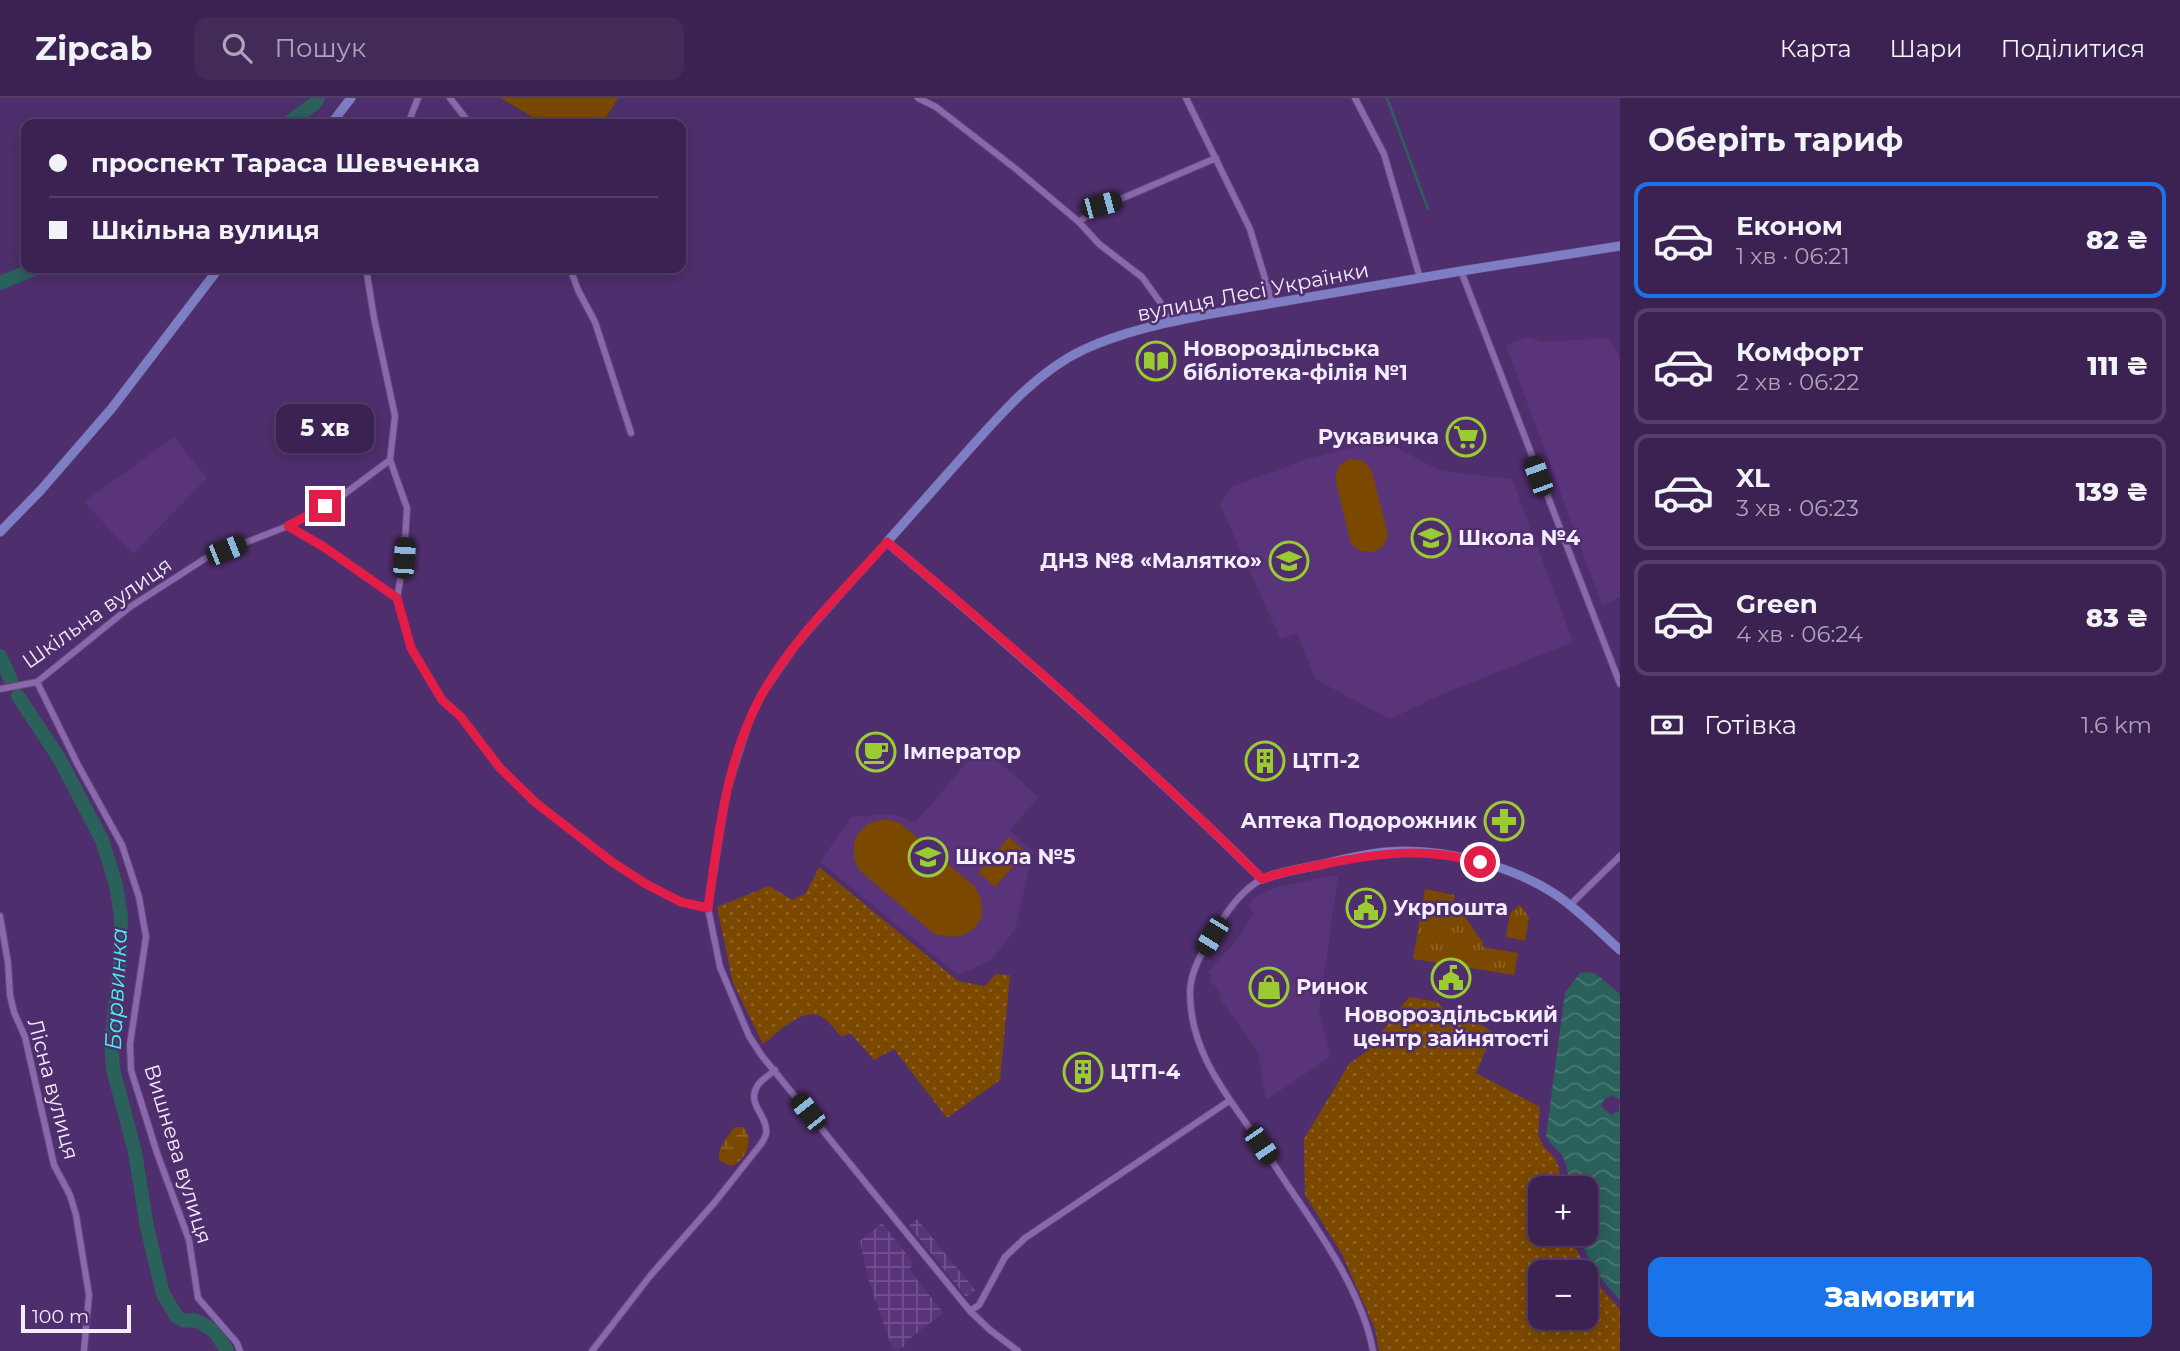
<!DOCTYPE html>
<html lang="uk">
<meta charset="utf-8">
<style>
body{margin:0;font-family:Montserrat,sans-serif;background:#422a59;color:#f1f3f6;height:100vh;display:flex;flex-direction:column;font-size:26px;white-space:nowrap}
*{box-sizing:border-box;margin:0}
p{font-size:23px;color:#aca4b8}
.icon{flex:none;width:38px;height:38px;fill:none;stroke:currentColor;stroke-width:2;stroke-linecap:round;stroke-linejoin:round}
.map{position:relative;flex:1;overflow:hidden}
.sheet{display:flex;flex-direction:column;background:#3b2252;width:560px}
.sheet>*{flex:none}
.top-card{position:absolute;left:21px;top:21px;width:665px;height:154px;border-radius:14px;box-shadow:0 4px 18px #0003,0 0 0 2px #543f69;display:grid;align-content:center;height:154px;padding:0 28px;background:#3b2252}
.buttons{position:absolute;left:1528px;top:1078px;display:grid;gap:14px}
.buttons a{display:grid;place-items:center;width:70px;height:70px;border-radius:14px;background:#3b2252;box-shadow:0 4px 18px #0003,0 0 0 2px #543f69;font-size:35px}
.scale{position:absolute;left:21px;bottom:18px;width:110px;box-sizing:border-box;padding-left:7px;border:4px solid #f3ecfc;border-top:0;font-size:19px;line-height:24px;white-space:nowrap;color:#f3ecfc;-webkit-text-stroke:5px #4f2e6d;paint-order:stroke}
.end{position:absolute;width:32px;height:32px;margin:-16px;border:9px solid #e11d48;background:#fff;box-shadow:0 0 0 4px #fff}
.from{border-radius:50%}
.bubble{position:absolute;height:49px;border-radius:14px;background:#3b2252;box-shadow:0 4px 18px #0003,0 0 0 2px #543f69;font-size:23px;font-weight:800;line-height:49px;text-align:center}
.car{position:absolute;width:21px;height:42px;margin:-21px -10px;border-radius:9px;box-shadow:0 0 5px 2px #0007;background:linear-gradient(#222 24%,#8ab4d8 0 40%,#222 0 76%,#8ab4d8 0 86%,#222 0)}
.top-card b{display:flex;align-items:center;gap:24px;height:66px;font-size:26px}
.top-card b+b{border-top:2px solid #543f69}
.top-card i{width:18px;height:18px;background:#f1f3f6}
ul{padding:0;list-style:none}
li{display:flex;align-items:center;gap:21px;height:116px;margin:0 14px 10px;padding:0 14px;border:4px solid #543f69;border-radius:14px}
li div{flex:1}
li b{display:block;font-size:26px}
li em{font-style:normal;font-weight:800}
li.active{border-color:#1a73e8}
li>.icon{width:63px;height:63px;stroke-width:1.5}
h2{padding:0 28px;font-size:32px;line-height:84px}
.pay{display:flex;align-items:center;gap:18px;height:77px;padding:0 28px;font-size:26px}
.pay p{margin-inline-start:auto}
.action{display:flex;gap:14px;margin-top:auto;padding:14px 28px}
.action a{flex:1;height:80px;border-radius:14px;background:#1a73e8;color:#fff;font-size:28px;font-weight:800;line-height:80px;text-align:center}
header{display:flex;align-items:center;gap:42px;box-sizing:border-box;height:98px;padding:0 35px;background:#3b2252;border-bottom:2px solid #543f69}
header strong{font-size:33px}
nav{display:flex;gap:38px;margin-inline-start:auto;font-size:24px}
.search{width:490px;height:63px;background:#422a59;display:flex;align-items:center;gap:18px;box-sizing:border-box;padding:0 24px;border-radius:14px;color:#aca4b8;font-size:26px}
main{display:flex;flex:1;min-height:0}
.map>svg:first-child{display:block}
.built{fill:#59347b}
.industrial{fill:url(#industrial-grid)}
.grass{fill:url(#grass-tufts)}
.wetland{fill:url(#wetland-marsh)}
.park{fill:url(#park-dots);fill-rule:evenodd}
.pitch{fill:#7b4800}
.water{fill:url(#water-waves)}
.lines{fill:none;stroke-linecap:round;stroke-linejoin:round}
.stream{stroke:#2b615b;stroke-width:2.5}
.river{stroke:#2b615b;stroke-width:14}
.street-casing{stroke:#634679;stroke-width:8}
.secondary-casing{stroke:#634679;stroke-width:10}
.street{stroke:#8a68ad;stroke-width:6}
.secondary{stroke:#7d7ec3;stroke-width:9}
.route{stroke:#e11d48;stroke-width:9}
.labels{text-anchor:middle;stroke-width:5;stroke-linejoin:round;paint-order:stroke}
.street-label{font-size:21px;fill:#f3ecfc;stroke:#4f2e6d}
.poi-label{font-size:21px;font-weight:bold;fill:#f3ecfc;stroke:#4f2e6d;text-anchor:start}
.water-label{font-size:23px;font-style:italic;fill:#43f4e4;stroke:#4f2e6d}
</style>
<header>
<strong>Zipcab</strong>
<div class="search"><svg class="icon" aria-label="search" viewBox="0 0 24 24"><circle cx="10" cy="10" r="6"/><path d="M15 15l6 6"/></svg>Пошук</div>
<nav><a>Карта</a><a>Шари</a><a>Поділитися</a></nav>
</header>
<main>
<div class="map">
<svg width="1620" height="1253" viewBox="0 0 1620 1253">
<defs>
<pattern id="industrial-grid" width="8" height="8" patternUnits="userSpaceOnUse" patternTransform="scale(1.75)"><rect width="8" height="8" fill="#59347b"/><path d="M0 4h8M4 0v8" fill="none" stroke="#71528f"/></pattern>
<pattern id="grass-tufts" width="24" height="20" patternUnits="userSpaceOnUse" patternTransform="scale(1.75)"><rect width="24" height="20" fill="#7b4800"/><path d="M3 7l-1-3M5 7V3M7 7l1-3M15 17l-1-3M17 17v-4M19 17l1-3" fill="none" stroke="#8e6326"/></pattern>
<pattern id="wetland-marsh" width="20" height="14" patternUnits="userSpaceOnUse" patternTransform="scale(1.75)"><rect width="20" height="14" fill="#7b4800"/><path d="M1 5h8M5 5V1M11 12h8M15 12V8" fill="none" stroke="#8e6326"/></pattern>
<pattern id="park-dots" width="8" height="8" patternUnits="userSpaceOnUse" patternTransform="scale(1.75)"><rect width="8" height="8" fill="#7b4800"/><path d="M2 2h.1M6 6h.1" fill="none" stroke="#8e6326" stroke-width="1.8" stroke-linecap="round"/></pattern>
<pattern id="water-waves" width="16" height="10" patternUnits="userSpaceOnUse" patternTransform="scale(1.75)"><rect width="16" height="10" fill="#2b615b"/><path d="M0 5q4-4 8 0t8 0" fill="none" stroke="#4a7873"/></pattern>
</defs>
<rect width="100%" height="100%" fill="#4f2e6d"/>
<path class="built" d="M1527,239l15,5 65,-4 13,18v241l-18,8 -96,-260z
M174,339l33,41 -74,76 -49,-52z
M1382,342l59,31 71,8 61,163 -133,53 -50,24 -75,-40 -18,-46 -17,5 -60,-133 11,-18 76,-28z
M981,648l58,51 -29,33 23,22 -18,78 -24,30 -33,15 -138,-113 31,-45 41,-3 24,8z
M1328,778h10l-19,135 11,46 -64,43 -8,-48 -39,-55 2,-3 -11,-14 1,-4 -3,-4 29,-32 16,-26 -5,-9 10,-10 17,-7z"/>
<path class="industrial" d="M917,1121l58,71 -9,7 -57,-71z
M882,1125l32,41 -5,5 34,44 -37,28 1,3 -9,7 -6,-4 -23,-65 -9,-41z"/>
<path class="grass" d="M1425,791l29,6 -1,11 5,1 25,36v4l35,6 -4,22 -101,-16z
M1520,807l9,12 -4,24 -19,-4 4,-24z"/>
<path class="wetland" d="M735,1029h8c12,11 3,35 -12,39l-12,-6c-1,-14 8,-23 16,-33z"/>
<path class="park" d="M819,769l139,114 27,5 11,-12 14,1 -10,105 -53,38 -53,-69 -20,11 -24,-27 -8,4c-6,-6 -13,-16 -20,-20 -19,-12 -45,17 -59,27l-30,-61 -16,-76 52,-21 24,14 13,-7z
M1409,899l28,5 13,13 22,4 21,13 -17,41 64,34 -2,27 5,12 12,12 4,10 2,20h-21v46h29c12,29 29,52 51,75v42h-241l-4,-22 -33,-75 -37,-59 -1,-56 45,-75 18,-13zM1540,1174h46v46h-46z"/>
<path class="pitch" d="M501,0h117l-16,26h-58z
M1349,361l13,1 9,9 17,65 -4,12 -11,6 -12,-1 -10,-7 -16,-66 4,-12z
M886,721l14,4 75,64c21,33 -8,60 -42,46l-74,-63 -5,-11v-16l3,-8 12,-12z
M1009,739l17,15 -31,35 -17,-15z"/>
<path class="water" d="M1589,874l7,2 24,20v105l-9,-4 -7,5 -3,6 10,9 8,-4 1,-10v199c-19,-19 -32,-42 -43,-66h9v-46h-17c-1,-11 -1,-24 -8,-34 -5,-6 -11,-10 -15,-18l19,-143 15,-20z"/>
<g class="lines">
<path class="stream" d="M1387,0l41,111"/>
<path class="river" d="M286,26l28,-20 4,-6
M0,185l36,-15
M0,558l11,24
M18,598l41,62 43,82 14,45 5,32 -1,46 -9,79 2,27 22,83 12,75 16,67 14,23 8,4 9,-1 9,4 13,9 11,18"/>
<defs>
<path id="street" d="M450,0l20,26
M918,0l18,9 80,62 63,53 20,22 43,33 18,25 9,20
M1186,0l64,131 22,73
M1355,0l29,56 36,124
M408,26l10,-26
M1079,124l22,-17 15,-4 100,-43
M366,170l8,50 21,98 -5,44 17,48 -3,50 -7,40 14,50 31,52 19,17 39,51 36,35 77,59 33,22 35,18 27,6
M570,170l8,22 17,32 36,111
M1461,173l159,413
M288,428l36,21 73,51
M887,444l-90,102 -36,52 -12,26 -22,69 -19,117 12,59 29,69 13,20 208,255 20,19 28,21
M37,584l41,83 44,80 17,52 7,40 -16,107 1,26 26,83 32,87 9,58 39,45 3,8
M0,591l37,-7 93,-75 76,-49 82,-32 55,-31 47,-35
M1262,781c-22,12 -37,35 -49,56 -11,17 -23,37 -23,58 0,51 28,91 56,130 16,22 30,45 45,67 32,47 72,105 82,161
M1570,807l50,-49
M0,818l8,47 2,32 4,17 11,25 29,128 16,30 6,20 13,80 -5,56
M970,1213l9,-6 26,-48 20,-19 204,-137
M592,1253l58,-75 65,-74 46,-58c2,-3 4,-6 5,-10 3,-18 -21,-30 -8,-49 4,-6 12,-10 17,-15"/>
<path id="secondary" d="M331,26l20,-26
M1620,148l-159,25 -257,44c-40,8 -82,17 -119,34 -48,22 -85,66 -120,105 -26,29 -52,59 -78,88 129,108 256,219 375,337 18,-7 37,-10 57,-14 22,-5 45,-11 68,-13 54,-4 122,12 168,42 24,16 44,37 65,56
M0,434l40,-41 72,-83 107,-140"/>
</defs>
<use href="#street" class="street-casing"/>
<use href="#secondary" class="secondary-casing"/>
<use href="#street" class="street"/>
<use href="#secondary" class="secondary"/>
</g>
<g class="lines">
<path class="route" d="M325,408l-37,20 36,21 73,51 14,50 31,52 19,17 39,51 36,35 76,59 34,22 35,18 27,6c10,-71 18,-148 53,-212 32,-58 83,-105 126,-154 129,107 256,219 375,337 19,-7 38,-10 58,-14 58,-12 101,-18 160,-3"/>
</g>
<defs>
<symbol id="library-ring" viewBox="-11 -11 22 22"><circle r="9.5" fill="#4f2e6d" stroke="#9bcb32" stroke-width="1.5"/><path d="M-6-4Q-3-5.5-.7-3.5V5Q-3 3-6 4ZM6-4Q3-5.5 .7-3.5V5Q3 3 6 4Z" fill="#9bcb32"/></symbol>
<symbol id="supermarket-ring" viewBox="-11 -11 22 22"><circle r="9.5" fill="#4f2e6d" stroke="#9bcb32" stroke-width="1.5"/><path d="M-6-5.5h2.5l.6 2H6L4.5 2H-2.5L-4.4-4H-6ZM-1.5 3.2a1.3 1.3 0 1 0 .1 0ZM3 3.2a1.3 1.3 0 1 0 .1 0Z" fill="#9bcb32"/></symbol>
<symbol id="school-ring" viewBox="-11 -11 22 22"><circle r="9.5" fill="#4f2e6d" stroke="#9bcb32" stroke-width="1.5"/><path d="M0-5L7-2L0 1L-7-2ZM-4 1L0 2.5L4 1V4Q0 6-4 4Z" fill="#9bcb32"/></symbol>
<symbol id="cafe-ring" viewBox="-11 -11 22 22"><circle r="9.5" fill="#4f2e6d" stroke="#9bcb32" stroke-width="1.5"/><path d="M-5.5-4.5H6V0H3Q3 3.5 0 3.5H-2.5Q-5.5 3.5-5.5 0ZM3-3.2v2h1.7v-2ZM-6 4.5H4V6H-6Z" fill="#9bcb32"/></symbol>
<symbol id="building-ring" viewBox="-11 -11 22 22"><circle r="9.5" fill="#4f2e6d" stroke="#9bcb32" stroke-width="1.5"/><path d="M-4-6H4V6H1V3H-1V6H-4ZM-2.5-4.3h1.7v1.8h-1.7ZM.8-4.3h1.7v1.8H.8ZM-2.5-1h1.7V.8h-1.7ZM.8-1h1.7V.8H.8Z" fill="#9bcb32"/></symbol>
<symbol id="pharmacy-ring" viewBox="-11 -11 22 22"><circle r="9.5" fill="#4f2e6d" stroke="#9bcb32" stroke-width="1.5"/><path d="M-2-6h4v4h4v4h-4v4h-4v-4h-4v-4h4Z" fill="#9bcb32"/></symbol>
<symbol id="civic-ring" viewBox="-11 -11 22 22"><circle r="9.5" fill="#4f2e6d" stroke="#9bcb32" stroke-width="1.5"/><path d="M-.6-6.5H3V-4.5H.6V-3L4-1V1h2V6H-6V1h2V-1L-.6-3ZM-1.2 2.5V6h2.4V2.5Z" fill="#9bcb32"/></symbol>
<symbol id="shop-ring" viewBox="-11 -11 22 22"><circle r="9.5" fill="#4f2e6d" stroke="#9bcb32" stroke-width="1.5"/><path d="M-5-2.5h2.3a2.7 3.5 0 0 1 5.4 0H5L5.5 6h-11ZM-1.5-2.5h3a1.5 2.3 0 0 0-3 0Z" fill="#9bcb32"/></symbol>
</defs>
<g fill-rule="evenodd">
<use href="#library-ring" x="1134" y="241" width="44" height="44"/>
<use href="#supermarket-ring" x="1444" y="317" width="44" height="44"/>
<use href="#school-ring" x="1409" y="418" width="44" height="44"/>
<use href="#school-ring" x="1267" y="441" width="44" height="44"/>
<use href="#cafe-ring" x="854" y="632" width="44" height="44"/>
<use href="#building-ring" x="1243" y="641" width="44" height="44"/>
<use href="#pharmacy-ring" x="1482" y="701" width="44" height="44"/>
<use href="#school-ring" x="906" y="737" width="44" height="44"/>
<use href="#civic-ring" x="1344" y="788" width="44" height="44"/>
<use href="#civic-ring" x="1429" y="858" width="44" height="44"/>
<use href="#shop-ring" x="1247" y="867" width="44" height="44"/>
<use href="#building-ring" x="1061" y="952" width="44" height="44"/>
</g>
<g class="labels">
<g class="street-label">
<text transform="translate(1253 194) rotate(-11)" y="7">вулиця Лесі Українки</text>
<text transform="translate(97 515) rotate(-35)" y="7">Шкільна вулиця</text>
<text transform="translate(53 991) rotate(75)" y="7">Лісна вулиця</text>
<text transform="translate(178 1056) rotate(73)" y="7">Вишнева вулиця</text>
</g>
<g class="poi-label">
<text x="1183" y="258">Новороздільська<tspan x="1183" dy="24">бібліотека-філія №1</tspan></text>
<text x="1439" y="346" text-anchor="end">Рукавичка</text>
<text x="1458" y="447">Школа №4</text>
<text x="1262" y="470" text-anchor="end">ДНЗ №8 «Малятко»</text>
<text x="903" y="661">Імператор</text>
<text x="1292" y="670">ЦТП-2</text>
<text x="1477" y="730" text-anchor="end">Аптека Подорожник</text>
<text x="955" y="766">Школа №5</text>
<text x="1393" y="817">Укрпошта</text>
<text x="1296" y="896">Ринок</text>
<text x="1451" y="924" text-anchor="middle">Новороздільський<tspan x="1451" dy="24">центр зайнятості</tspan></text>
<text x="1110" y="981">ЦТП-4</text>
</g>
<g class="water-label">
<text transform="translate(116 891) rotate(-87)" y="8">Барвинка</text>
</g>
</g>
</svg>
<div class="buttons">
<a>+</a>
<a>−</a>
</div>
<div class="scale">100 m</div>
<i class="end from" style="left:1480px;top:764px"></i>
<i class="end" style="left:325px;top:408px"></i>
<div class="bubble" style="left:276px;top:306px;width:98px">5 хв</div>
<i class="car" style="left:1101px;top:107px;rotate:75deg"></i>
<i class="car" style="left:1538px;top:378px;rotate:340deg"></i>
<i class="car" style="left:226px;top:452px;rotate:68deg"></i>
<i class="car" style="left:404px;top:460px;rotate:4deg"></i>
<i class="car" style="left:1212px;top:838px;rotate:211deg"></i>
<i class="car" style="left:808px;top:1014px;rotate:322deg"></i>
<i class="car" style="left:1261px;top:1047px;rotate:146deg"></i>
<div class="top-card">
<b><i class="from"></i>проспект Тараса Шевченка</b>
<b><i></i>Шкільна вулиця</b>
</div>
</div>
<section class="sheet">
<h2>Оберіть тариф</h2>
<ul>
<li class="active"><svg class="icon" aria-label="car" viewBox="0 0 24 24"><path d="M5 17H2v-5l4-1 3-4h7l3 4 3 1v5h-3M9 17h6M6 11h13"/><circle cx="7" cy="17" r="2"/><circle cx="17" cy="17" r="2"/></svg><div><b>Економ</b><p>1 хв · 06:21</p></div><em>82 ₴</em></li>
<li><svg class="icon" aria-label="car" viewBox="0 0 24 24"><path d="M5 17H2v-5l4-1 3-4h7l3 4 3 1v5h-3M9 17h6M6 11h13"/><circle cx="7" cy="17" r="2"/><circle cx="17" cy="17" r="2"/></svg><div><b>Комфорт</b><p>2 хв · 06:22</p></div><em>111 ₴</em></li>
<li><svg class="icon" aria-label="car" viewBox="0 0 24 24"><path d="M5 17H2v-5l4-1 3-4h7l3 4 3 1v5h-3M9 17h6M6 11h13"/><circle cx="7" cy="17" r="2"/><circle cx="17" cy="17" r="2"/></svg><div><b>XL</b><p>3 хв · 06:23</p></div><em>139 ₴</em></li>
<li><svg class="icon" aria-label="car" viewBox="0 0 24 24"><path d="M5 17H2v-5l4-1 3-4h7l3 4 3 1v5h-3M9 17h6M6 11h13"/><circle cx="7" cy="17" r="2"/><circle cx="17" cy="17" r="2"/></svg><div><b>Green</b><p>4 хв · 06:24</p></div><em>83 ₴</em></li>
</ul>
<div class="pay"><svg class="icon" aria-label="cash" viewBox="0 0 24 24"><path d="M3 7h18v10H3z"/><circle cx="12" cy="12" r="2"/></svg>Готівка<p>1.6 km</p></div>
<div class="action"><a>Замовити</a></div>
</section>
</main>
